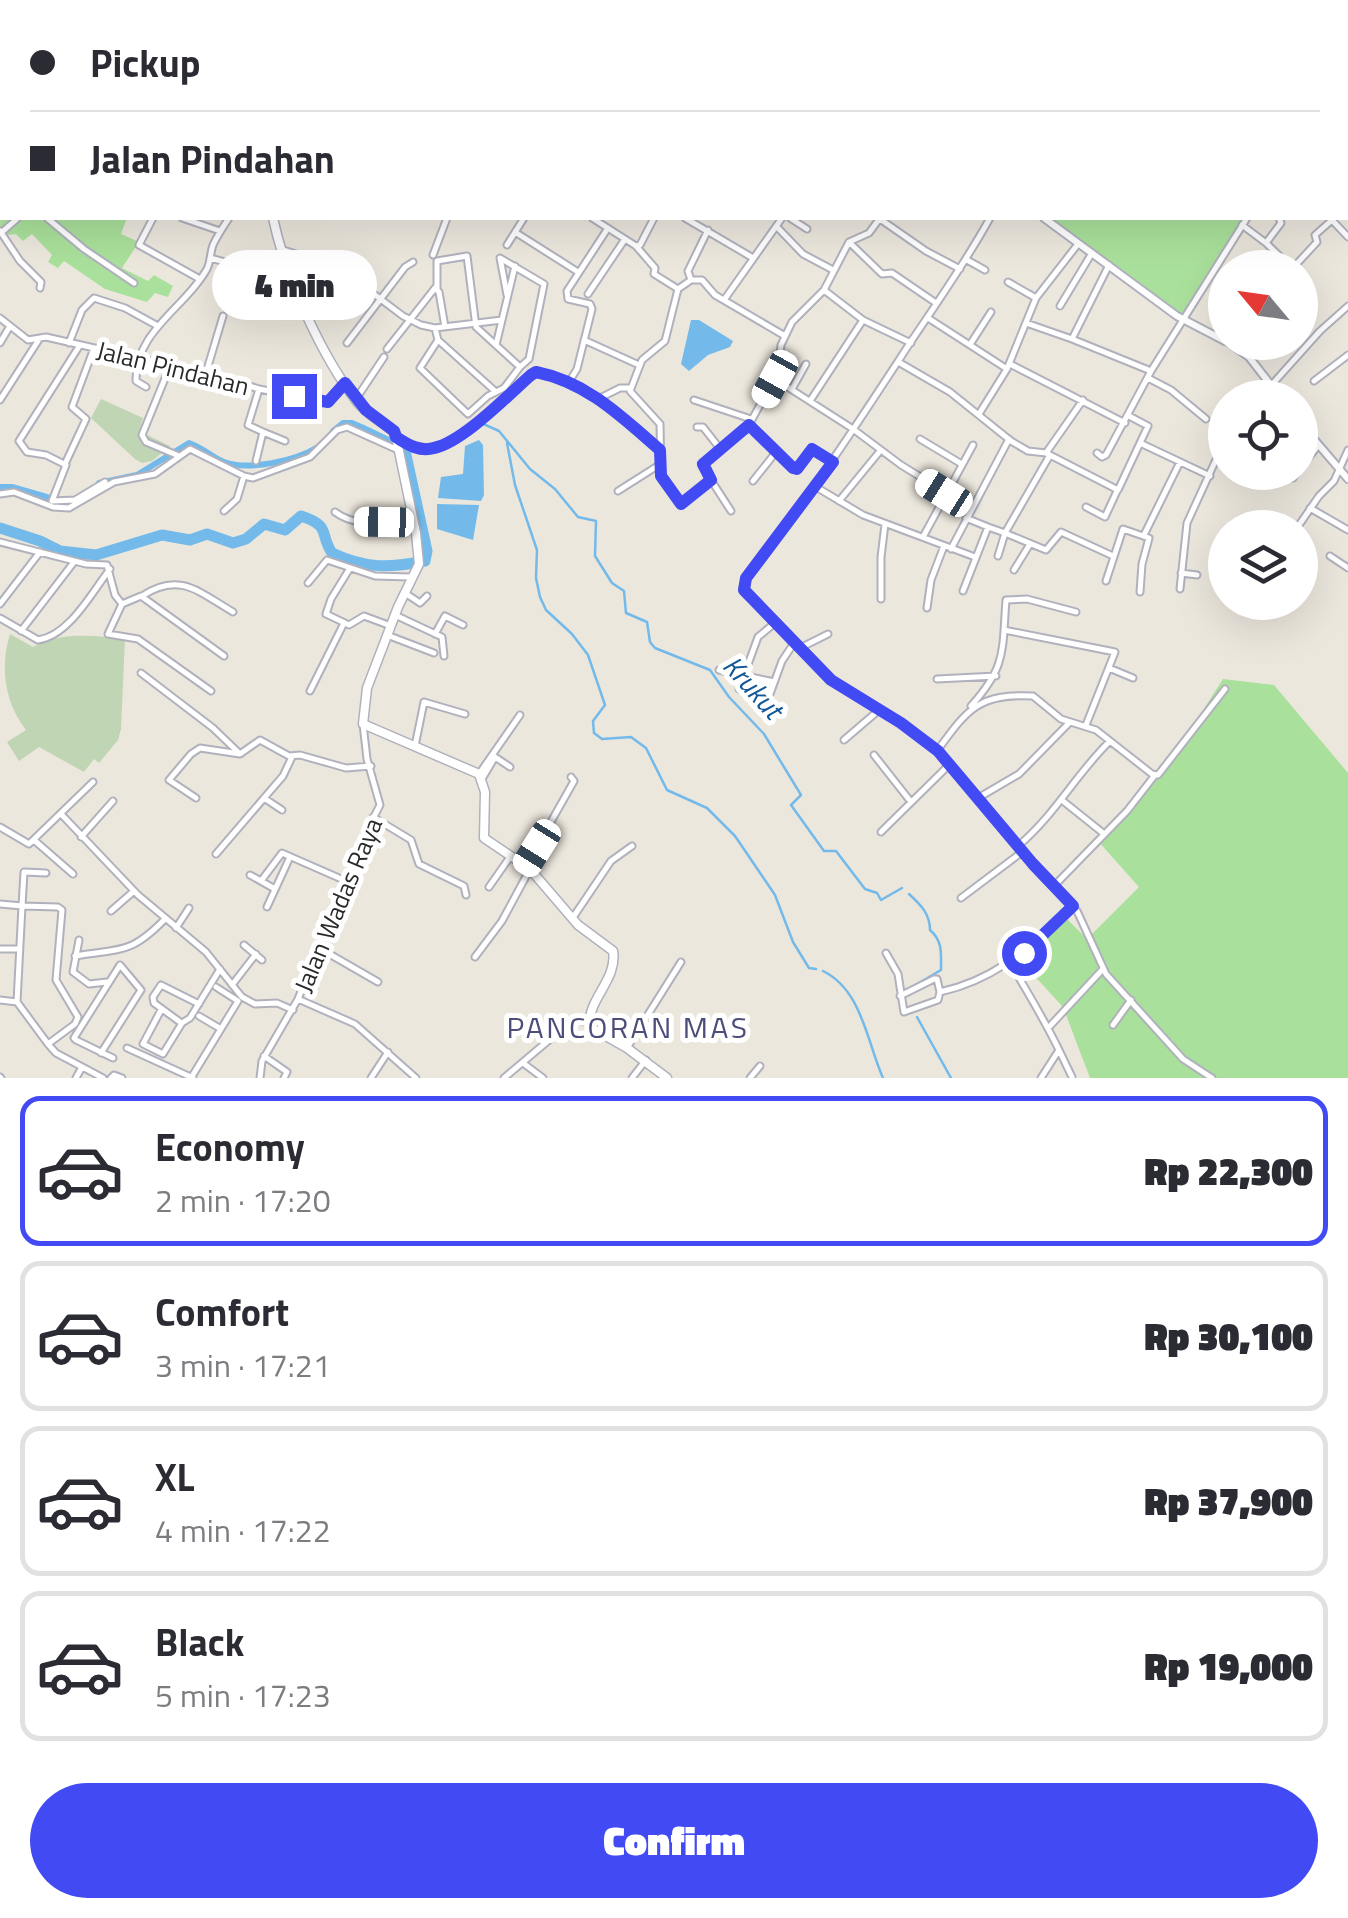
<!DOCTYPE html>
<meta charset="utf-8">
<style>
body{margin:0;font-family:"Titillium Web",sans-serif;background:#f2f2f3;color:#2b2b33;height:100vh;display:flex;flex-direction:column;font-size:38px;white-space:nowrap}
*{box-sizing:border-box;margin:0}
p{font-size:32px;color:#7c7c81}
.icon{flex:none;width:55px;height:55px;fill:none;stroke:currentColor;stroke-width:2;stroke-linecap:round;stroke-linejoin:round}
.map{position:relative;height:1078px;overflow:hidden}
.panel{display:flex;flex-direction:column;background:#fff;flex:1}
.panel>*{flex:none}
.hud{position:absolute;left:0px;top:0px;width:1350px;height:220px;box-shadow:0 10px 40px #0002;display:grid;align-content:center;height:220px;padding:0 30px;background:#fff}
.needle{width:65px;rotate:299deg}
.tools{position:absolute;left:1208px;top:250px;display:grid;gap:20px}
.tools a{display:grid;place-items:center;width:110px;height:110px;border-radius:50%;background:#fff;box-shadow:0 10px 40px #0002;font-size:50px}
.end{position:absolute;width:45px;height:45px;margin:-22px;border:12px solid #424bf3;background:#fff;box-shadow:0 0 0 5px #fff}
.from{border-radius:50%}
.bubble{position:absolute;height:70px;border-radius:35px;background:#fff;box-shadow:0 10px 40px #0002;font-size:32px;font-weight:800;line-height:70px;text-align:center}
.car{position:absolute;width:30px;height:60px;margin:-30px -15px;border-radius:12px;box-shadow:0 0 8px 2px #0007;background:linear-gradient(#fff 24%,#345 0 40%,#fff 0 76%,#345 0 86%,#fff 0)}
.hud b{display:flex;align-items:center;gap:35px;height:95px;font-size:38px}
.hud b+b{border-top:2px solid #e1e1e2}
.hud i{width:25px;height:25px;background:#2b2b33}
ul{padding:18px 0 0;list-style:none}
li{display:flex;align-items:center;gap:30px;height:150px;margin:0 20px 15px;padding:0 10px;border:5px solid #e1e1e2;border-radius:20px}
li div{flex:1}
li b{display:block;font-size:38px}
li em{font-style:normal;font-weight:800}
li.on{border-color:#424bf3}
li>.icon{width:90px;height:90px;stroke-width:1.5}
.action{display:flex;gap:20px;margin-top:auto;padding:20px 30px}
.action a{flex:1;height:115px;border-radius:60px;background:#424bf3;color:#fff;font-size:40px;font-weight:800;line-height:115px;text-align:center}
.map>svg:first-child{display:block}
.green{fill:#a9e09b}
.cemetery{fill:#c0d5b4}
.water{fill:#73baea}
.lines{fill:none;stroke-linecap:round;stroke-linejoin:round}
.stream{stroke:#73baea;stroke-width:2.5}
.canal{stroke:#73baea;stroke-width:6}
.river{stroke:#73baea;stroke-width:11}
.minor-casing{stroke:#b0b1bd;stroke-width:9}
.tertiary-casing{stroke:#b0b1bd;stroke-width:10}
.secondary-casing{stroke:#b0b1bd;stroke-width:11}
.trunk-casing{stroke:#c8c8c8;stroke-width:12}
.minor{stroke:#fff;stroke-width:5}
.tertiary{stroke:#fff;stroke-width:6}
.secondary{stroke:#fff;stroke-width:8}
.trunk{stroke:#f2c95e;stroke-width:9}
.route{stroke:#424bf3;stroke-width:12}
.labels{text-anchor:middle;stroke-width:10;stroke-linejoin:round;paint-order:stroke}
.street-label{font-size:25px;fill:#2a2a2a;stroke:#fff}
.water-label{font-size:28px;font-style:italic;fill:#125796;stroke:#fff}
.quarter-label{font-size:30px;letter-spacing:2.5px;fill:#4c4e79;stroke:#fff}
</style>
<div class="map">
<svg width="1348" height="1078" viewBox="0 0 1348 1078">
<rect width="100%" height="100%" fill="#ece7dd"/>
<path class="green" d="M2,144v74h125l-6,16 18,8 -17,26 26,13 6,-6 19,11 -5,11 -13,-4 -8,9 -42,-13 -41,-28 -6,7 -10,-6 4,-7 -20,-21 -9,7 -7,-7 -7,1 -9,-6z
M1047,218h196l-60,97z
M1223,679l51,6 74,88v305h-258l-27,-71 -46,-50 44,-44 26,26 52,-52 -41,-46 77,-87z"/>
<path class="cemetery" d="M101,399l42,19 -4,13 31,15 -18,15 -10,2 -7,-4 -44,-41z
M10,634l23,13c30,-16 60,-11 92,-8l-4,90 -3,11 -19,23 -5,-4 -10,13 -45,-25 -20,14 -12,-19 19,-12c-22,-28 -26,-64 -16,-96z"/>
<path class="water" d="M691,320h8l34,21 -3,6 -22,8 -19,16 -8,-7z
M479,440l4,5 1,50 -3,6 -43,-3 3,-21 22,-3 2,-28z
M437,504l42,1 -6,35 -36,-11z"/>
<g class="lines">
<path class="stream" d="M1297,0l2,2
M87,2l3,-2
M1348,48v1
M0,83l2,-2
M479,422l20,9 31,38 25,20 23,28 18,4 -1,35 17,27 12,8 2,22 21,9 3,20 5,6 55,22 19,27 35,37 37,61 -10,10 33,46h12l29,38 12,4 4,7 21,-12
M507,443l8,42 22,65 -1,28 4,19 6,13 26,24 16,21 17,50 -12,16 1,12 8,6 29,-2 15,11 21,42 40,18 28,28 40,59 18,47 16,26 7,1
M909,894c12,11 21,20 21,36 13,11 11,24 11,40l-29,17
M823,971c39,19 44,71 60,107
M917,1017l34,61"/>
<path class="canal" d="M333,431l10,-8h9c38,15 69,43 106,15
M99,483l38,-8 52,-32c13,4 22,14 35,19 25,9 71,-1 94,-15
M0,487h12l45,13"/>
<path class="river" d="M0,528l40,13 20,10 36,4 66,-20 28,5 17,-6 26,9 13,-4 18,-15 21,6 16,-14c31,10 18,18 31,37 34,16 57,15 93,8l2,-10 -23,-105"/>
<defs>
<path id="minor" d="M35,0l4,2
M901,0l5,2
M979,0l5,2
M59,2l3,-2
M371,2v-2
M433,2l2,-2
M474,2l1,-2
M513,2l1,-2
M558,2l1,-2
M648,2l2,-2
M676,2l1,-2
M721,2l1,-2
M795,2l2,-2
M919,2l1,-2
M958,2l1,-2
M1104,2v-2
M0,28l2,4
M0,72l2,-2
M1348,108v-1
M0,111l2,2
M1348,120v1
M1348,163v-1
M47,218l37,31 50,34
M153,218l-14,27 59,33
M182,218l38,13
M592,218l44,28 19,22 -1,6 24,15
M685,218l68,40
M790,218l17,11
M990,218c-23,42 -51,82 -78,122 -53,81 -105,162 -167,238l-2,10 82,87 76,48 43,34 89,108 44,46 29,63 77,85 29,19
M1279,218l2,5 -15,20 26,25
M1330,218l18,19
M880,219l46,32 34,18
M1242,225l24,18
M777,227l26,27 30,16
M0,231l20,30 21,21 -1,6
M515,232l63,40
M1,233l17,-15
M849,242l20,-9 11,-15
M507,245l17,-27
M636,246l4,-1 14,-27
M283,250l55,17 65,49 18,9 14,3 67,-8
M433,255l14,-37
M210,258l30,8 47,5
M500,258l44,26 -15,75 -9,8
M500,258l7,37
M967,260l18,10
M1293,268l24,-26 -2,-7 17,-15
M691,280l-3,-9 20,-41
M1008,282l28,16
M437,289v-28l30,-5 9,71 44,40 -16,21 -16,8 -20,18 -48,-46 18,-28
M588,294l37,-55
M724,300l58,-82
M1060,306l32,-53
M0,318l28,22 18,-3 176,40 37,12 69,13 17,-19
M928,318l79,51
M1026,323l46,16 37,-74
M435,328l3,12 58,52
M1072,339l79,32
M584,340l55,25
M0,343l10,-17
M69,343l13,-33 12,-12 31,10 31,17
M347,343l58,-76 8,-5
M911,343l-48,-23 -39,-30 25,-48 33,32 10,-1 44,30
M971,343l20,-31
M80,345l-61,96 8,11 19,3 20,10 -14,36 23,-1 30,-18
M496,345l19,-79
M387,349l48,-61 4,4 6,35
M900,363l50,29 61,49 17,10 18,2 72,37 22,-47 70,33
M1010,364l115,59
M170,366l-28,69 4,7 33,14
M206,373l17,-57
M1148,378l23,12 35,29
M775,379l78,50 48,36 70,43
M1314,381l34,-26
M569,382l8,-13 15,-60 -2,-5 -22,-5 -1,-8 41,-63
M146,387l-10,-6c-1,-50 49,-73 71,-112 4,-8 3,-16 6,-24 4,-9 10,-18 16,-27
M792,389l14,-25
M600,398l20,-10h9
M1260,398l60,-67 28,-25
M356,399l28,-42
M0,400l38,-59
M694,400l57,19
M810,401l53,-81
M979,414l28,-45 29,-71 42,-54
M1129,416l19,10 -8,17
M749,425l46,44 18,-20 20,13
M697,427h6l18,23
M263,432l22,9
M399,439c49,34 99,-42 137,-67 51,10 85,44 123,77
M920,439l40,24
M1046,453l37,-53
M1097,453l5,4 4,-2 45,-84 96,-153
M1050,455l-45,78 41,17 15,-18 52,24
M256,461l7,-29 -15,-7 11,-36
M65,464l21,-45 -14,-12 22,-59
M1300,468l18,-22
M1293,478l4,-6
M711,480l-31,23 -19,-27 -1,-52 -30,-33 12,-31 23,-19 13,-52 13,-9h11l13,15 70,41
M753,481l23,-29
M816,487l47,28 112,42
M618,491l41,-26
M0,494l14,-2 39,15 16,1 45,-26 41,-8 35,-25 54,27 9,2 57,-21 27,-27 10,-3 51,23
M839,501l41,-50
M1086,507l19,10 12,-26
M1310,508l38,22
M224,511l13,-12 7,-23
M731,511l-29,-45 47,-41 29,-53 3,-27 11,-23 32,-32
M335,512c26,19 49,5 78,4
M966,518l22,9
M1297,528l22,-32 15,-15 14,-31
M1144,535l36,-73
M923,537l50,-92
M0,542l86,22 21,1 8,30 7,9 -14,30 30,5 73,52
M951,549l58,-110
M1330,556l18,12
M350,568l-19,31 -5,15 23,11 15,-9 27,10
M1014,570l16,-26
M1181,573l16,2
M1106,581l17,-52 26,9 -7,26 -2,28
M308,583l19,-23 48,16 35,1
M1180,589l7,-66 38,-83
M963,591l25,-64 17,6 -7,23
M405,593l15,10 7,-7
M142,596c37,-25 57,-4 91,16
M881,599v-42l4,-33
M0,604l40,-52
M122,604l19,-8 83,60
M927,608l4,-28 13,-34
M395,615l47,22 2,19
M0,618l38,22c31,-4 54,-48 72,-71
M1004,630l111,22 -29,73
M21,631l53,-69
M435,634l10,-18 18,9
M387,635l47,18
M800,648l28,-14
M1109,668l24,10
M719,670l55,12
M141,673l72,55 26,25
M937,679l59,-3
M739,689l19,-52 18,-15
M310,691l34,-68
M766,705l16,-44 12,-18
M971,706c36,-40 31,-55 35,-106l21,-1 49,13
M844,740l35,-30
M415,746l9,-44 41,12
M937,751c30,-41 41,-58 96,-55l28,23 35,11 56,44 6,1 67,-86
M874,755l37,47
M479,774l41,-59
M482,779l13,-22 15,10
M196,798l-27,-18 22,-26 9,-6 40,6 20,-14 29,16 11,-1 46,13 25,-2
M264,798l18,12
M978,798l41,-24 51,-52
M1063,801l40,32
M62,815l76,80 68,57 36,45 13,7 22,-1 16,7
M373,817l38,23 8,24 45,22 2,9
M0,827l29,17 64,-62
M881,832l69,-68
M81,837l32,-36
M34,840l39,34
M1018,846c37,-31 58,-72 92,-105
M216,854l67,-78 9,-19
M526,866l48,-85 -3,-4
M250,875l25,14
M261,881l21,-28 64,28
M1054,886l73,-75 28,-36
M489,887l21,-30
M961,898l61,-46
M0,904l22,2 -5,96 31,42 27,-20 3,-7 -22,-37 6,-70 -4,-3 -36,-1 2,-34 22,1
M267,907l23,-50
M111,911l23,-20
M572,919l39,-58 21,-15
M176,928l13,-20
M79,940l-6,32 16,12 18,-2
M244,945l18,15
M319,948l59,34
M0,949h19
M886,953l12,21 6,38 34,-12 2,-8
M75,956c46,-8 55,-1 90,-37
M475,957l27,-36 28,-52
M1009,961c18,30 35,58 50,89l-18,28
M232,985l24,-31
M900,996l34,-17h3l3,13c61,-14 89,-46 133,-86
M298,999l57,25 61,54
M0,1000l17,2
M161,1010l-18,34 20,10 19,-31 8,-5 30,-49
M199,1016l22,13
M180,1022l-26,-19 -1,-6 8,-12 38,19
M1113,1025l18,-25
M1050,1026l52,-56
M48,1044l8,9 47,25
M127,1048l66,30
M627,1048l54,-86
M1059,1050l13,27
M101,1053l40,-63 -21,-25 -46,73 2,2 37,18
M264,1056l23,16 -3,6
M523,1063l20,15
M0,1077l1,1
M76,1078l6,-11
M111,1078l3,-3 8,3
M191,1078l47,-77 -22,-14
M260,1078l2,-17 36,-62 64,-159 18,-35 -13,-46 -4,-35
M371,1078l17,-26
M504,1078l70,-59 14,4
M632,1078l14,-18
M750,1078l10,-12"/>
<path id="tertiary" d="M659,0l6,2
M1044,218l133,98 48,25
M1228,342l21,15 32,41
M1300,423l48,56"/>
<path id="secondary" d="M293,2v-2
M273,218c12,57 48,138 85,185 10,12 25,20 37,29l21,101 3,31 -21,43 -31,81 -4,36 116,50 6,18 -1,46 46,31 48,56 35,26c5,29 -27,49 -23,76l37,21 40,30"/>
<path id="trunk" d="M105,2l2,-2
M0,94l2,-2"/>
</defs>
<use href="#minor" class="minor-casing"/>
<use href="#tertiary" class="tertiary-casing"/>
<use href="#secondary" class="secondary-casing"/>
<use href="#trunk" class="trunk-casing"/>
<use href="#minor" class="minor"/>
<use href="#tertiary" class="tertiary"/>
<use href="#secondary" class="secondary"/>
<use href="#trunk" class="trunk"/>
</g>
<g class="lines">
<path class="route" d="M294,396l34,6 17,-19 21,27 28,21 2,6c12,8 24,15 38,11 29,-6 74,-53 97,-73l5,-3c51,10 86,45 124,78l1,26 20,28 30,-24 -8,-16 46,-39 44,43 4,1 15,-20 21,13 -87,116 -2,12 87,90 70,43 37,28 95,113 40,42 -49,47"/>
</g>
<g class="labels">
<g class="street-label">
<text transform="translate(173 368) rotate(14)" y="9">Jalan Pindahan</text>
<text transform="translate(338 905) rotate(-67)" y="9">Jalan Wadas Raya</text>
</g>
<g class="water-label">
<text transform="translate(753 687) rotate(48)" y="10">Krukut</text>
</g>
<g class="quarter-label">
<text x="628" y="1038">PANCORAN MAS</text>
</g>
</g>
</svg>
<div class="tools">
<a><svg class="needle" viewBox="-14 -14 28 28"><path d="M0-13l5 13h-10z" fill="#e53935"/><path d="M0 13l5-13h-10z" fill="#7c7c81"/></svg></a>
<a><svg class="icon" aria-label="locate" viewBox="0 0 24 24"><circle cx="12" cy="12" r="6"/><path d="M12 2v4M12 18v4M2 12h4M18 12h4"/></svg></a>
<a><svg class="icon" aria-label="layers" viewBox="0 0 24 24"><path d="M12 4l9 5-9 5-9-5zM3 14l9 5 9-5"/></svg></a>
</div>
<i class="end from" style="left:1024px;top:953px"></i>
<i class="end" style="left:294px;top:396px"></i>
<div class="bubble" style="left:212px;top:250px;width:165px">4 min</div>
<i class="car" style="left:775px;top:379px;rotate:209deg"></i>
<i class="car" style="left:944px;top:493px;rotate:302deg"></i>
<i class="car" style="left:384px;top:522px;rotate:271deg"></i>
<i class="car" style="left:537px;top:848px;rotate:212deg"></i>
<div class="hud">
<b><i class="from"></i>Pickup</b>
<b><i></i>Jalan Pindahan</b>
</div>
</div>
<section class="panel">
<ul>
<li class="on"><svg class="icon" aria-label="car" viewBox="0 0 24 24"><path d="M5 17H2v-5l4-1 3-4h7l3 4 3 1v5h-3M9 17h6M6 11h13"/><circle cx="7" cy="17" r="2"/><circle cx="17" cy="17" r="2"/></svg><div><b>Economy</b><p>2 min · 17:20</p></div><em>Rp 22,300</em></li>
<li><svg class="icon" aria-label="car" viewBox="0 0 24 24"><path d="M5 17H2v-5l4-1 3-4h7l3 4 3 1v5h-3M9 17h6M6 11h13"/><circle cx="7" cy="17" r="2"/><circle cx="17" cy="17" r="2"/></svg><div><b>Comfort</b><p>3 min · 17:21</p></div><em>Rp 30,100</em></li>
<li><svg class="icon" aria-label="car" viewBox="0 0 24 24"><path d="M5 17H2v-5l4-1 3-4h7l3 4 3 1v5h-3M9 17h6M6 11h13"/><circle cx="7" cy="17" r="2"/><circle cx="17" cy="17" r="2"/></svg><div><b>XL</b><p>4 min · 17:22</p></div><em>Rp 37,900</em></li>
<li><svg class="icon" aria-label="car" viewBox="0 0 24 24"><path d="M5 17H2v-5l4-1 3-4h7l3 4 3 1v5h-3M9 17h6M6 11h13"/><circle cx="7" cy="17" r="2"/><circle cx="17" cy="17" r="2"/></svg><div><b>Black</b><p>5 min · 17:23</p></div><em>Rp 19,000</em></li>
</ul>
<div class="action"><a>Confirm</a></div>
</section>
